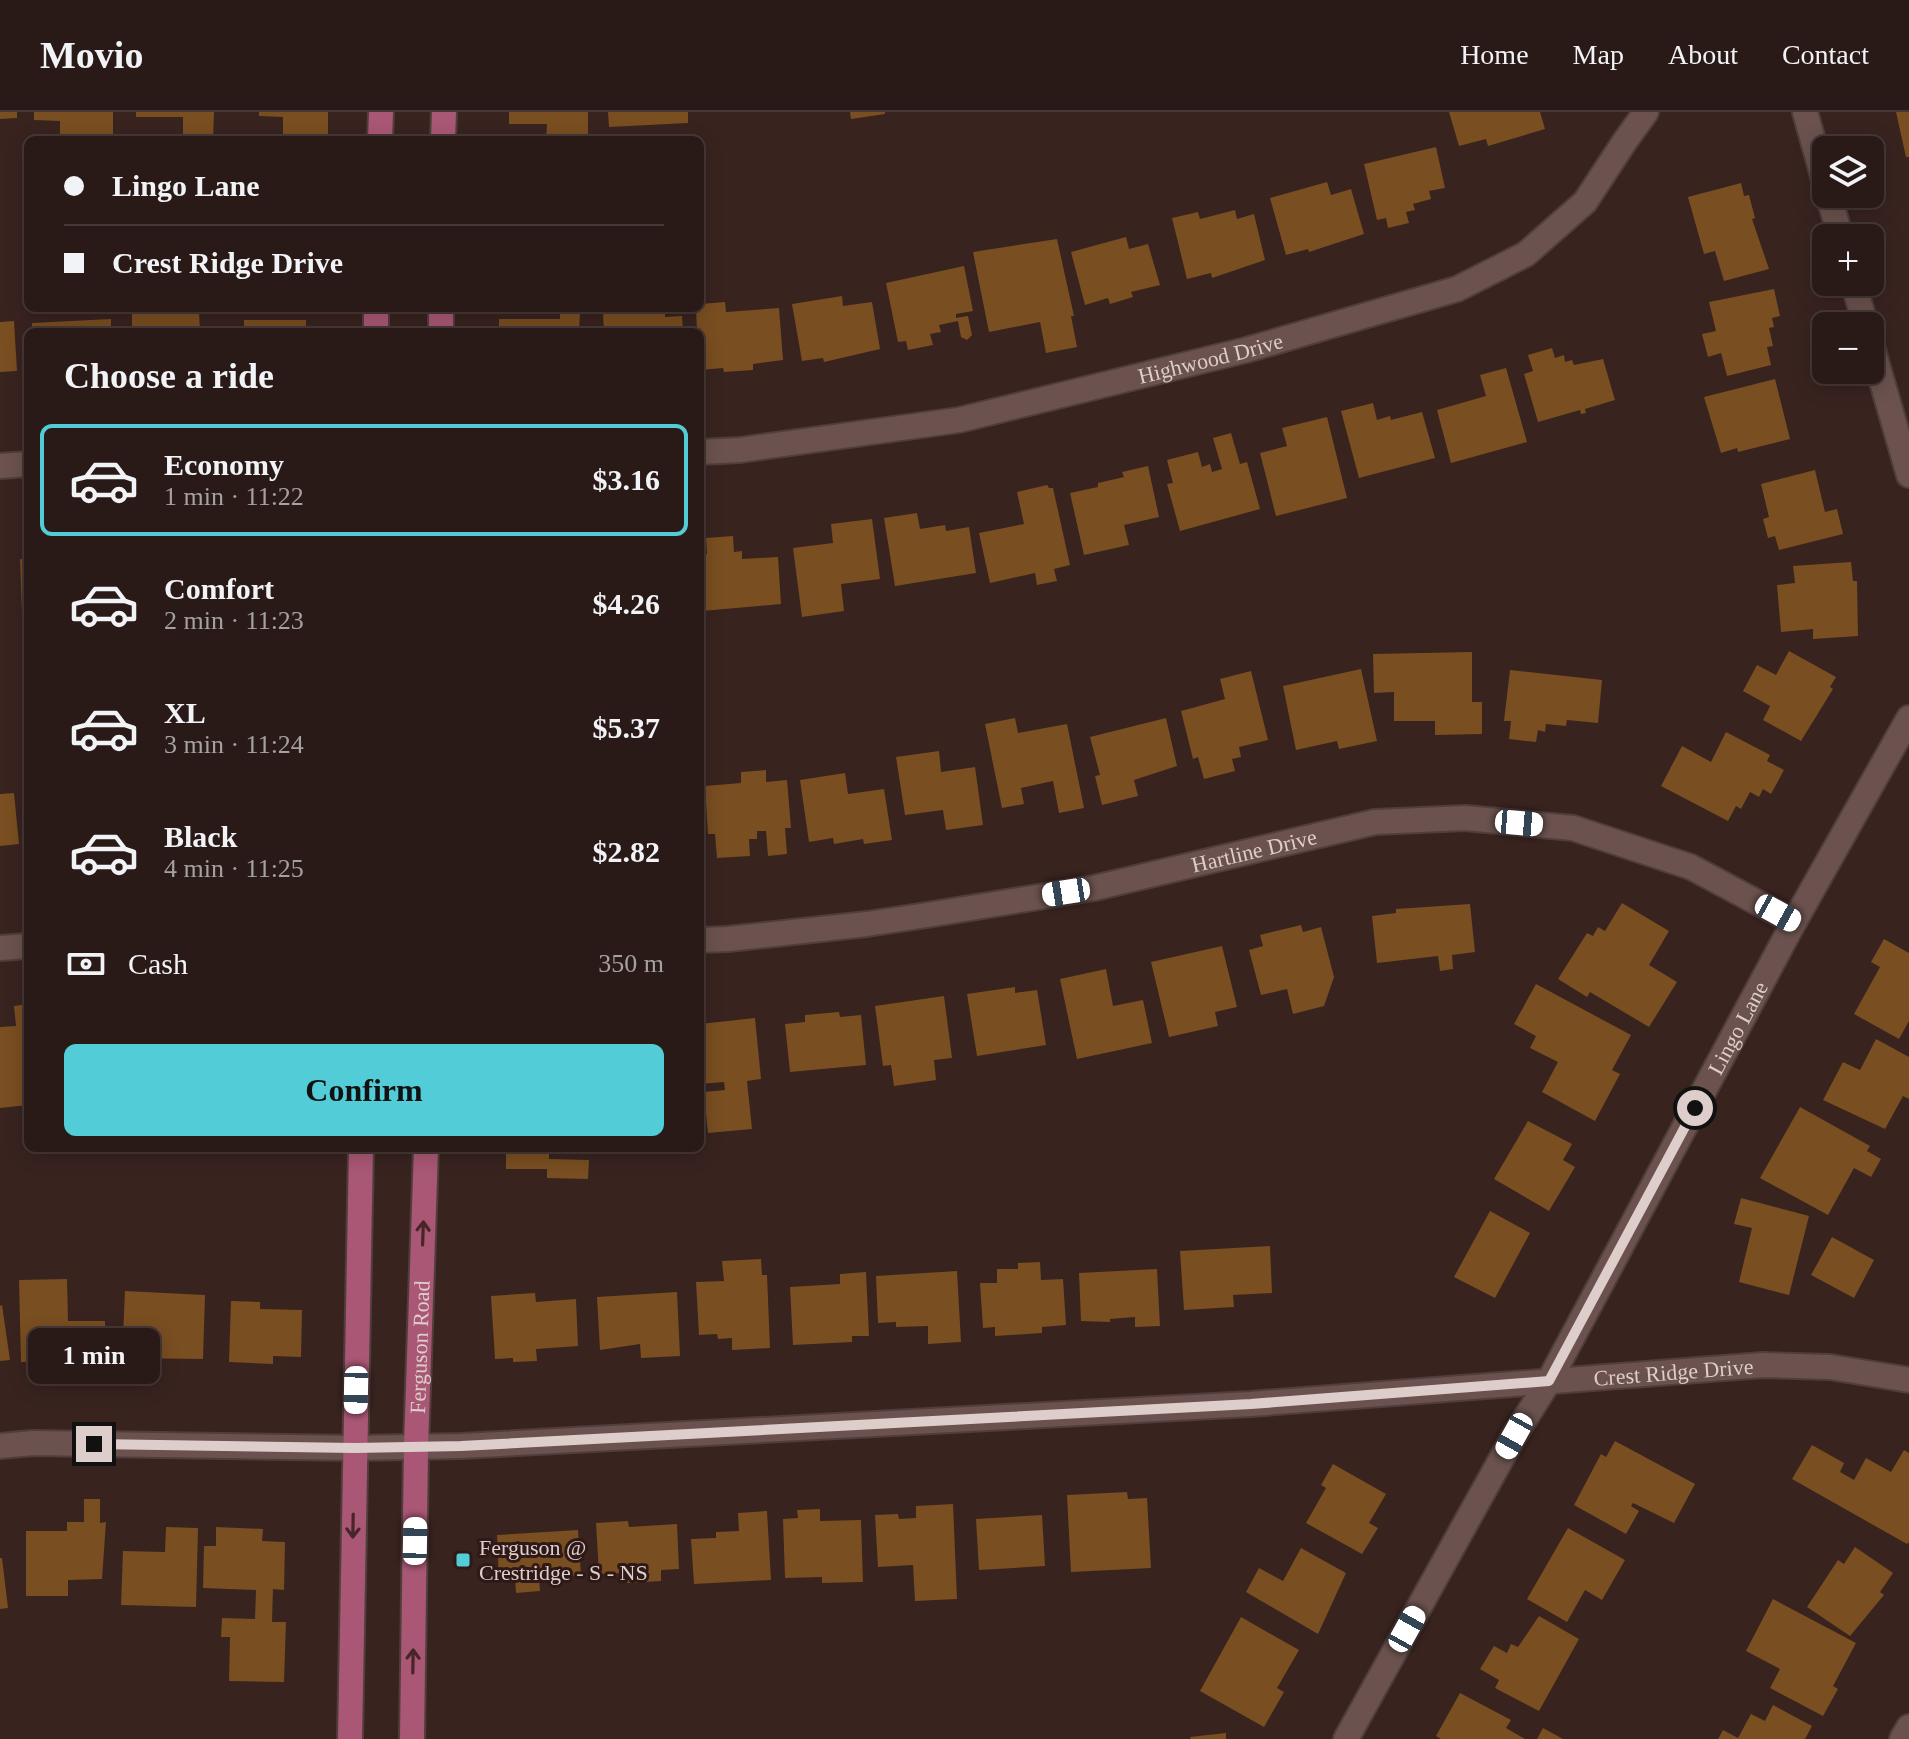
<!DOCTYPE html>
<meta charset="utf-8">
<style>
body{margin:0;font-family:"Times New Roman",serif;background:#362724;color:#f1f3f6;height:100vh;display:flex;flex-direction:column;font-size:30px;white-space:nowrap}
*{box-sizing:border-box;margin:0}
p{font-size:26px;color:#a5a1a1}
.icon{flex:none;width:44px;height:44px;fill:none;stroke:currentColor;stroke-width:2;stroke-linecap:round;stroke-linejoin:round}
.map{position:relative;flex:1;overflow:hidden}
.details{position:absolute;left:24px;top:216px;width:680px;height:824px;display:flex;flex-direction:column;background:#2a1a17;border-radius:12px;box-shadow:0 4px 20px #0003,0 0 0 2px #463836}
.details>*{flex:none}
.banner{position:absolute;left:24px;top:24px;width:680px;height:176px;border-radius:12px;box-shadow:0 4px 20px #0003,0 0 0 2px #463836;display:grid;align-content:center;height:176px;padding:0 40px;background:#2a1a17}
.tools{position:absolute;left:1812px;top:24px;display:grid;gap:16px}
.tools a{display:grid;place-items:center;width:72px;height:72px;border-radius:12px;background:#2a1a17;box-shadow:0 4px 20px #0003,0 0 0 2px #463836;font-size:40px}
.end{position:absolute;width:36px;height:36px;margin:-18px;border:10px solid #ddcecc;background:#111;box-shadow:0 0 0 4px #111}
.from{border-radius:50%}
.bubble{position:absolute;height:56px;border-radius:12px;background:#2a1a17;box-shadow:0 4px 20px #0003,0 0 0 2px #463836;font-size:26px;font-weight:800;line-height:56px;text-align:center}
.car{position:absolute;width:24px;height:48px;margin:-24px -12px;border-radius:10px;box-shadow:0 0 6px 2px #0007;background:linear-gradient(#fff 24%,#345 0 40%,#fff 0 76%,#345 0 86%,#fff 0)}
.banner b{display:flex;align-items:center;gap:28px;height:76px;font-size:30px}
.banner b+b{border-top:2px solid #463836}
.banner i{width:20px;height:20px;background:#f1f3f6}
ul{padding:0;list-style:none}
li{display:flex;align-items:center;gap:24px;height:112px;margin:0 16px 12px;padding:0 24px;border:4px solid transparent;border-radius:12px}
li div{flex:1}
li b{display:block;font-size:30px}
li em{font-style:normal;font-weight:800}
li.selected{border-color:#52ccd6}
li>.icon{width:72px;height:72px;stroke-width:1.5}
h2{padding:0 40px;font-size:36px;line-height:96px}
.pay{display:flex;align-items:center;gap:20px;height:88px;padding:0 40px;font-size:30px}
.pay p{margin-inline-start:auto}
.action{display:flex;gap:16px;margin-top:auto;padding:16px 40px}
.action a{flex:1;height:92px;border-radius:12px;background:#52ccd6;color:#111;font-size:32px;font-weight:800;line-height:92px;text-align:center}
header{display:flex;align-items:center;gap:48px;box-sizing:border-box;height:112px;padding:0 40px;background:#2a1a17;border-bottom:2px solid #463836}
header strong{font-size:38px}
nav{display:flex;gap:44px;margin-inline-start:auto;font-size:28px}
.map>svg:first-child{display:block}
.building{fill:#794e21}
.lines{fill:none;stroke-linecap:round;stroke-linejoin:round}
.minor-casing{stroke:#503e3c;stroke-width:28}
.major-casing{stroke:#503e3c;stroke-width:28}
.minor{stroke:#6b524e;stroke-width:24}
.major{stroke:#a95775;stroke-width:24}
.oneway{stroke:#472529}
.route{stroke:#ddcecc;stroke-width:10}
.poi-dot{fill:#52ccd6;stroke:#2e1916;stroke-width:3}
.labels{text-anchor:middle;stroke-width:6;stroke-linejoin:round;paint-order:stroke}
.street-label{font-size:22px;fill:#ddcecc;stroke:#2e1916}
.poi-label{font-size:22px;fill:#ddcecc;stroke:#2e1916;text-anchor:start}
</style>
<header>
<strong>Movio</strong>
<nav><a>Home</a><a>Map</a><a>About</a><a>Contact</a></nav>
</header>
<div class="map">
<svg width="1909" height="1627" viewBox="0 0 1909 1627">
<rect width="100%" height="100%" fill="#38231f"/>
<path class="building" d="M0,0h17v6l-17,1z
M34,0h79v28h-53v-19l-26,-1z
M136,0h78l-1,28h-41v-3h11v-20h-47z
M259,0h69v28h-45v-23l-24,-1z
M509,0h79v28h-42l1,-16h-38z
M608,0h80v11l-79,4z
M850,0h35v2l-34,5z
M1449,0h91l5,17 -57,17 -2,-7 -27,7z
M1896,0h13v45h-3z
M1436,35l9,41 -16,3 2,8 -18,5 2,6 -9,2 3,11 -21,5 -2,-10 -9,2 -13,-56z
M1327,70l4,13 20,-6 13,45 -55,18 -1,-3 -22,6 -16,-57z
M1741,71l3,13 5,-1 6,23 -3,1 17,50 -45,12 -9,-30 -11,3 -16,-57z
M1235,98l2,9 17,-5 11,46 -53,18 -1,-5 -24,6 -15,-61 26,-6 2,7z
M1126,125l3,12 19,-5 12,41 -29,7 2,5 -23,7 -2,-6 -23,7 -14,-53z
M1057,127l17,77h-3l6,31 -31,6 -6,-31 -51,10 -16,-80z
M964,154l9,45 -17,3v4l12,-2 4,19 -5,5 -6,-3 -3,-16 -19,4 2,7 -11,2 3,11 -25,5 -2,-9 -8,1 -12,-59z
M1774,177l6,27 -8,2 2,9 -5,1 4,18 -6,1 4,18 -44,11 -6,-23 -13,4 -6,-23 14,-3 -7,-29z
M842,184l1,10 29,-4 8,47 -56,13 -1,-4 -21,3 -10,-57z
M725,190l1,10 53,-4 4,52 -30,4v6l-29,2 -1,-4 -23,2v-38h-3l-1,-24h4v-4z
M665,198v7l17,-1 1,16h-79l-1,-19z
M132,199l67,1 1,20h-68z
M560,199h20l-1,21h-80v-13h61z
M111,207v13h-79v-9z
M244,208h62v12h-62z
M14,209l3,50 -17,1v-50z
M1552,236l3,10 9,-3 1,7 7,-2 2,5 29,-6 12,41 -30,9 1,4 -5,1 -1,-4 -42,12 -14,-48 9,-3 -5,-16z
M1506,256l21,74 -76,21 -14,-53 49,-14 -6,-21z
M1775,267l15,60 -52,13 -1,-4 -16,5 -17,-56z
M1373,291l4,17 13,-4 1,4 31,-8 13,46 -76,20 -18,-67z
M1327,305l20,81 -71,18 -16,-63 27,-7 -5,-18z
M1231,321l9,31 7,-2 13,47 -80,22 -13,-47 6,-1 -6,-23 31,-8 4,15 8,-3 2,8 10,-3 -9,-31z
M1148,354l11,51 -35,8 5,20 -45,10 -14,-62 28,-6v-4l26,-6 -2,-5z
M1815,358l10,42 12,-3 6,25 -64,16 -4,-14 -7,2 -5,-19 6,-2 -8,-33z
M1047,373l2,3h4l17,77 -16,4 3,12 -20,4 -2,-12 -45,10 -11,-50 45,-9 -7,-32z
M917,401l3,16 25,-4 1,6 23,-4 7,46 -81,13 -11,-68z
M872,407l8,60 -39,5 3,27 -42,6 -9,-69 40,-5 -2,-19z
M733,424l1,16 8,-1v8l36,-2 3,47 -79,7 -2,-56 7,-1 -1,-16z
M20,447l8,1v53h-6z
M1851,450l2,19h4l1,55 -45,3v-10l-32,3 -4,-47 18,-2 -2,-17z
M1789,539l47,26 -6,10 3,2 -32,52 -38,-21 7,-14 -27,-15 14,-26 19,10z
M1472,540v50h10v32l-47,1v-14h-41v-29l-20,1 -1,-39z
M1361,557l16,72 -38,8 -2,-8 -41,9 -13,-64z
M1510,558l92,10 -4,43 -31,-3 -1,6 -20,-2 -1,8 -7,-2 -2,12 -27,-3 2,-18h-7z
M1251,559l17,69 -29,7 2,10 -9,2 3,12 -31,8 -6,-22 -5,2 -12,-48 44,-12 -5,-20z
M1015,606l3,15 49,-9 17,84 -25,5 -6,-32 -32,7 3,16 -22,4 -17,-84z
M1166,606l11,48 -43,14 4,16 -36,9 -7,-29 5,-1 -10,-38z
M1726,620l44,23 -3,6 17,9 -13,24 -8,-5 -4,8 -9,-5 -9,17 -5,-3 -8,15 -67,-35 21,-40 29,16z
M939,639l2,21 34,-5 8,58 -37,5 -3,-20 -38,5 -9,-58z
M766,658v12l21,-2 4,48h-6l2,26 -19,2 -2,-25h-9v8h-8l1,17 -33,2 -2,-24h-7l-3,-48 36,-3v-11z
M845,661l3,21 36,-5 8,51 -28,4 -1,-5 -29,5 -1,-6 -24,4 -9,-62z
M14,681l5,51 -19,2v-52z
M1622,791l47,28 -20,34 28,17 -28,45 -59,-35 -3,5 -29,-18 29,-46 6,3 5,-9 7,4z
M1470,792l5,48 -23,3 1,14 -13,2 -2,-15 -61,7 -5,-47 24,-3v-4z
M1301,813l2,7 18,-5 13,50 -10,29 -31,8 -6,-25 -26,6 -12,-45 14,-4 -3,-11z
M1884,827l25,14v68l-10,18 -45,-25 26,-47 -9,-5z
M1222,834l15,61 -22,5 3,14 -49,11 -18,-75z
M1106,857l7,37 30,-6 9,43 -75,16 -17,-80z
M1536,872l95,51 -19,35 8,4 -25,47 -53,-29 16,-30 -28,-14 6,-12 -22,-12z
M1015,875v6l22,-3 9,55 -69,11 -10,-62z
M944,884l8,62 -18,2 2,20 -42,6 -3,-21 -8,1 -8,-60z
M28,892v101l-28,3v-81l16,-1 -2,-20z
M839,900l1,5 21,-2 5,50 -76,7 -5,-48 20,-2v-7z
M755,906l6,61 -14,2 5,48 -44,4 -4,-41 21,-2 -1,-8 -24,2v-60z
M1876,927l33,18v42l-6,-3 -18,33 -62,-29 20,-38 17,8z
M1800,995l70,39 -3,5 14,8 -10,18 -17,-9 -26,47 -68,-37z
M1528,1009l44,23 -9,16 12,7 -26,44 -55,-32z
M506,1036h43v11l40,1 -1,19 -41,-1v-9h-41z
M1741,1086l68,18 -20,79 -50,-13 13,-54 -18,-4z
M1490,1099l40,22 -35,65 -41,-21z
M1832,1125l42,23 -20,38 -43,-23z
M1270,1134l2,47 -39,2 1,12 -50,3 -4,-59z
M761,1147l1,16h5l3,73 -38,2v-12l-14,1 -1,-5 -18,1 -3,-53 28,-1 -2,-20z
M1040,1150l1,18 22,-1 3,46 -24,2v6l-47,3v-9l-12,1 -3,-45h17v-14h21v-6z
M1157,1157l3,57 -25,1v-10l-25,2v3l-29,-1 -2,-48z
M957,1159l4,71 -33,2v-18l-32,1v-5l-18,1 -2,-47z
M866,1160l3,64h-17v6l-59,3 -3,-58 50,-3v-10z
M67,1167l1,42h37l1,39 -85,2 -2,-82z
M125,1179l80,4 -2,64 -81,-1z
M677,1180l3,64 -39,2 -1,-14 -40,6 -3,-53z
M535,1181l1,9 40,-3 2,47 -42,3 1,12 -24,1v-4l-18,1 -4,-63z
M231,1189l29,1v7l42,1 -1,47 -28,-1v8l-44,-2z
M2,1193l8,55 -10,1v-55z
M1615,1329l80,43 -21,39 -41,-20 -2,3 8,5 -13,23 -52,-29 27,-51 5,3z
M1812,1333l32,18 -4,9 14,8 12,-22 25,14 13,-22 5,3v89l-2,2 -115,-65z
M1333,1352l53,30 -17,29 9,5 -16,26 -56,-31 20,-35 -5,-3z
M1127,1380l1,7 19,-1 4,70 -80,4 -4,-77z
M84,1387h16v24l6,-1 -4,57 -34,1v16h-42v-65h41v-9h17z
M953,1392l4,95 -42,2 -2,-36 -35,2 -3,-52 23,-1 1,5 17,-1v-12z
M820,1397v12l41,-1 2,62 -41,1v-6l-37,1 -2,-59 15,-1 -1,-8z
M767,1399l4,69 -77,4 -3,-45 25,-1v-6l23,-1 -1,-18z
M1042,1403l3,51 -66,4 -3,-51z
M628,1409l1,6 48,-3 2,45 -18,1v11l-34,2 -1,-10 -27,1 -3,-51z
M166,1415l32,1 -2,79 -75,-2 2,-54 42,1z
M216,1415l47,2 -1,12 23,1 -1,48 -11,-1 -1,33h14l-2,60 -55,-1 1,-44h-9l1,-19 33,1 1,-29 -53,-2 1,-42h12z
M1568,1416l57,32 -23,40 -17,-10 -18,32 -40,-23z
M578,1418l3,45 -42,3 1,13 -24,2 -1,-15 -16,1 -2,-44z
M1855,1435l38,26 -13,19 4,3 -34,41 -43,-29 31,-47 6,4z
M1301,1436l45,25 -28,61 -72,-42 13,-24 24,13z
M0,1446h2l6,50 -8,1z
M1773,1487l83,44 -23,43 5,3 -15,27 -53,-28 10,-19 -34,-18z
M1539,1504l40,23 -40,72 -44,-23 4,-8 -19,-11 14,-23 13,7 4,-9 7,3z
M1241,1505l58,33 -22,38 7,4 -20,35 -64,-36z
M1460,1581l51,27 -5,8 19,11h-84l-5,-3z
M1773,1593l39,21 -7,13h-87l5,-9 15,8 13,-24 14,7z
M1543,1616l20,11h-26z
M1226,1621v6h-35l-1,-2z"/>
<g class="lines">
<defs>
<g id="minor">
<path d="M1805,0l21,75"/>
<path d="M1828,82l13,44"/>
<path d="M1853,170l13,44"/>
<path d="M1870,228l39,135"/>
<path id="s1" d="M700,340l40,-2 219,-30 287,-70 211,-61 69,-35 59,-52 40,-61 21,-29"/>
<path d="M0,354l28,-2"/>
<path id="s2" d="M700,828l28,-1 139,-15 60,-9 167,-27 281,-66 90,-4 108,10 118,39 103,55"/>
<path d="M0,836l28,-2"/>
<path id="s3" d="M0,1334l33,-3 322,5 106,-2 790,-42 512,-39 67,2 79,13"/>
<path id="s4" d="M1346,1627l168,-303 35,-55 245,-459 115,-204"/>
<path d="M1902,1627l7,-12"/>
</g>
<g id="major">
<path d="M380,28l1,-28"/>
<path d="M443,28l1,-28"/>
<path d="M376,220v-24"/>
<path d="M441,220v-24"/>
<path d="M350,1627l11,-591"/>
<path id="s5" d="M412,1627l4,-292 10,-299"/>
</g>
</defs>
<use href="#minor" class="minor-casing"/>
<use href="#major" class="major-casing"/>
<use href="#minor" class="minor"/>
<use href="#major" class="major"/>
</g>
<defs><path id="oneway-shaft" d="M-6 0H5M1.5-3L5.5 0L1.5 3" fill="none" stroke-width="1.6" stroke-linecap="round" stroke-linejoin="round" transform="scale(2)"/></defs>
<g class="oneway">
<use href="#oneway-shaft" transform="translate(423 1121) rotate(-88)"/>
<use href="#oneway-shaft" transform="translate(353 1414) rotate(91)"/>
<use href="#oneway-shaft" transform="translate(413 1549) rotate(-89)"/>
</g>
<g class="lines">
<path class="route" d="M94,1332l261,4 106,-2 790,-42 298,-23 146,-273"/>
</g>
<rect class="poi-dot" x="455" y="1440" width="16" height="16" rx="4"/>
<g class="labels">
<g class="street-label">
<text dy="8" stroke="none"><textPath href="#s1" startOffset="520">Highwood Drive</textPath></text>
<text dy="8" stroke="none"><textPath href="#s2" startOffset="562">Hartline Drive</textPath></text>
<text dy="8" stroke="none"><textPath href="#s4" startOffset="812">Lingo Lane</textPath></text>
<text dy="8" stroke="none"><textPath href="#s5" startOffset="392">Ferguson Road</textPath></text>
<text dy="8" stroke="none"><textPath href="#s3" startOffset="1676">Crest Ridge Drive</textPath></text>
</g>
<g class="poi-label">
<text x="479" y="1443">Ferguson @<tspan x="479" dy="25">Crestridge - S - NS</tspan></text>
</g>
</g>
</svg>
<div class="tools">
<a><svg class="icon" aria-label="layers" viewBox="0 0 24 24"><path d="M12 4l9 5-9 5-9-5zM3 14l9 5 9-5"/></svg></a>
<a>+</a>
<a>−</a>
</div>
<i class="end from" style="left:1695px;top:996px"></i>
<i class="end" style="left:94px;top:1332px"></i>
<div class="bubble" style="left:28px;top:1216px;width:132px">1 min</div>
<i class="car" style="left:1519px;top:711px;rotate:95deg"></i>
<i class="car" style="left:1066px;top:780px;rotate:261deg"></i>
<i class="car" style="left:1778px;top:801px;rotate:119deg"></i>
<i class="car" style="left:356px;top:1278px;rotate:181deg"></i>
<i class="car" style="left:1514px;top:1324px;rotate:209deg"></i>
<i class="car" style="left:415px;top:1429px;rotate:1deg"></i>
<i class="car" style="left:1407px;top:1517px;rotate:29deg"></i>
<div class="banner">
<b><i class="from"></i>Lingo Lane</b>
<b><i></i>Crest Ridge Drive</b>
</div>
<section class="details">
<h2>Choose a ride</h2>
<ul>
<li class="selected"><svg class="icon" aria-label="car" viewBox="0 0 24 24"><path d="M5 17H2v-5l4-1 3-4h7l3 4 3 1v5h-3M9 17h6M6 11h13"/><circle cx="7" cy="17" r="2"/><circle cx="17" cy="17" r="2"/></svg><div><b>Economy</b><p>1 min · 11:22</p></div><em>$3.16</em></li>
<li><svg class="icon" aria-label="car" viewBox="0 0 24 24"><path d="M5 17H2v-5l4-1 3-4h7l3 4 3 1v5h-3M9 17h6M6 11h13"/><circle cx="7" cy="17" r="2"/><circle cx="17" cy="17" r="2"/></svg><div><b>Comfort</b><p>2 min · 11:23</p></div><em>$4.26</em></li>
<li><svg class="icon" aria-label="car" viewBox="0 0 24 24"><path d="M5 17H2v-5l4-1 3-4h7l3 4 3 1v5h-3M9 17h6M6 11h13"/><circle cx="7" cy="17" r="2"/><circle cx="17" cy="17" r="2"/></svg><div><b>XL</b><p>3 min · 11:24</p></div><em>$5.37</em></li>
<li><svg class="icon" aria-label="car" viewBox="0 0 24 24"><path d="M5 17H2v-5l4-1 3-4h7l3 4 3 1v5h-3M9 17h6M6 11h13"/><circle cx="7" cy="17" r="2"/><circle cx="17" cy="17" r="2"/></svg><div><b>Black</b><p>4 min · 11:25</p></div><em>$2.82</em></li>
</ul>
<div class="pay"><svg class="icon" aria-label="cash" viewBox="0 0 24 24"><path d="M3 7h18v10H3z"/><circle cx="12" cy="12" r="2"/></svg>Cash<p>350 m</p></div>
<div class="action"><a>Confirm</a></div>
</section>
</div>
